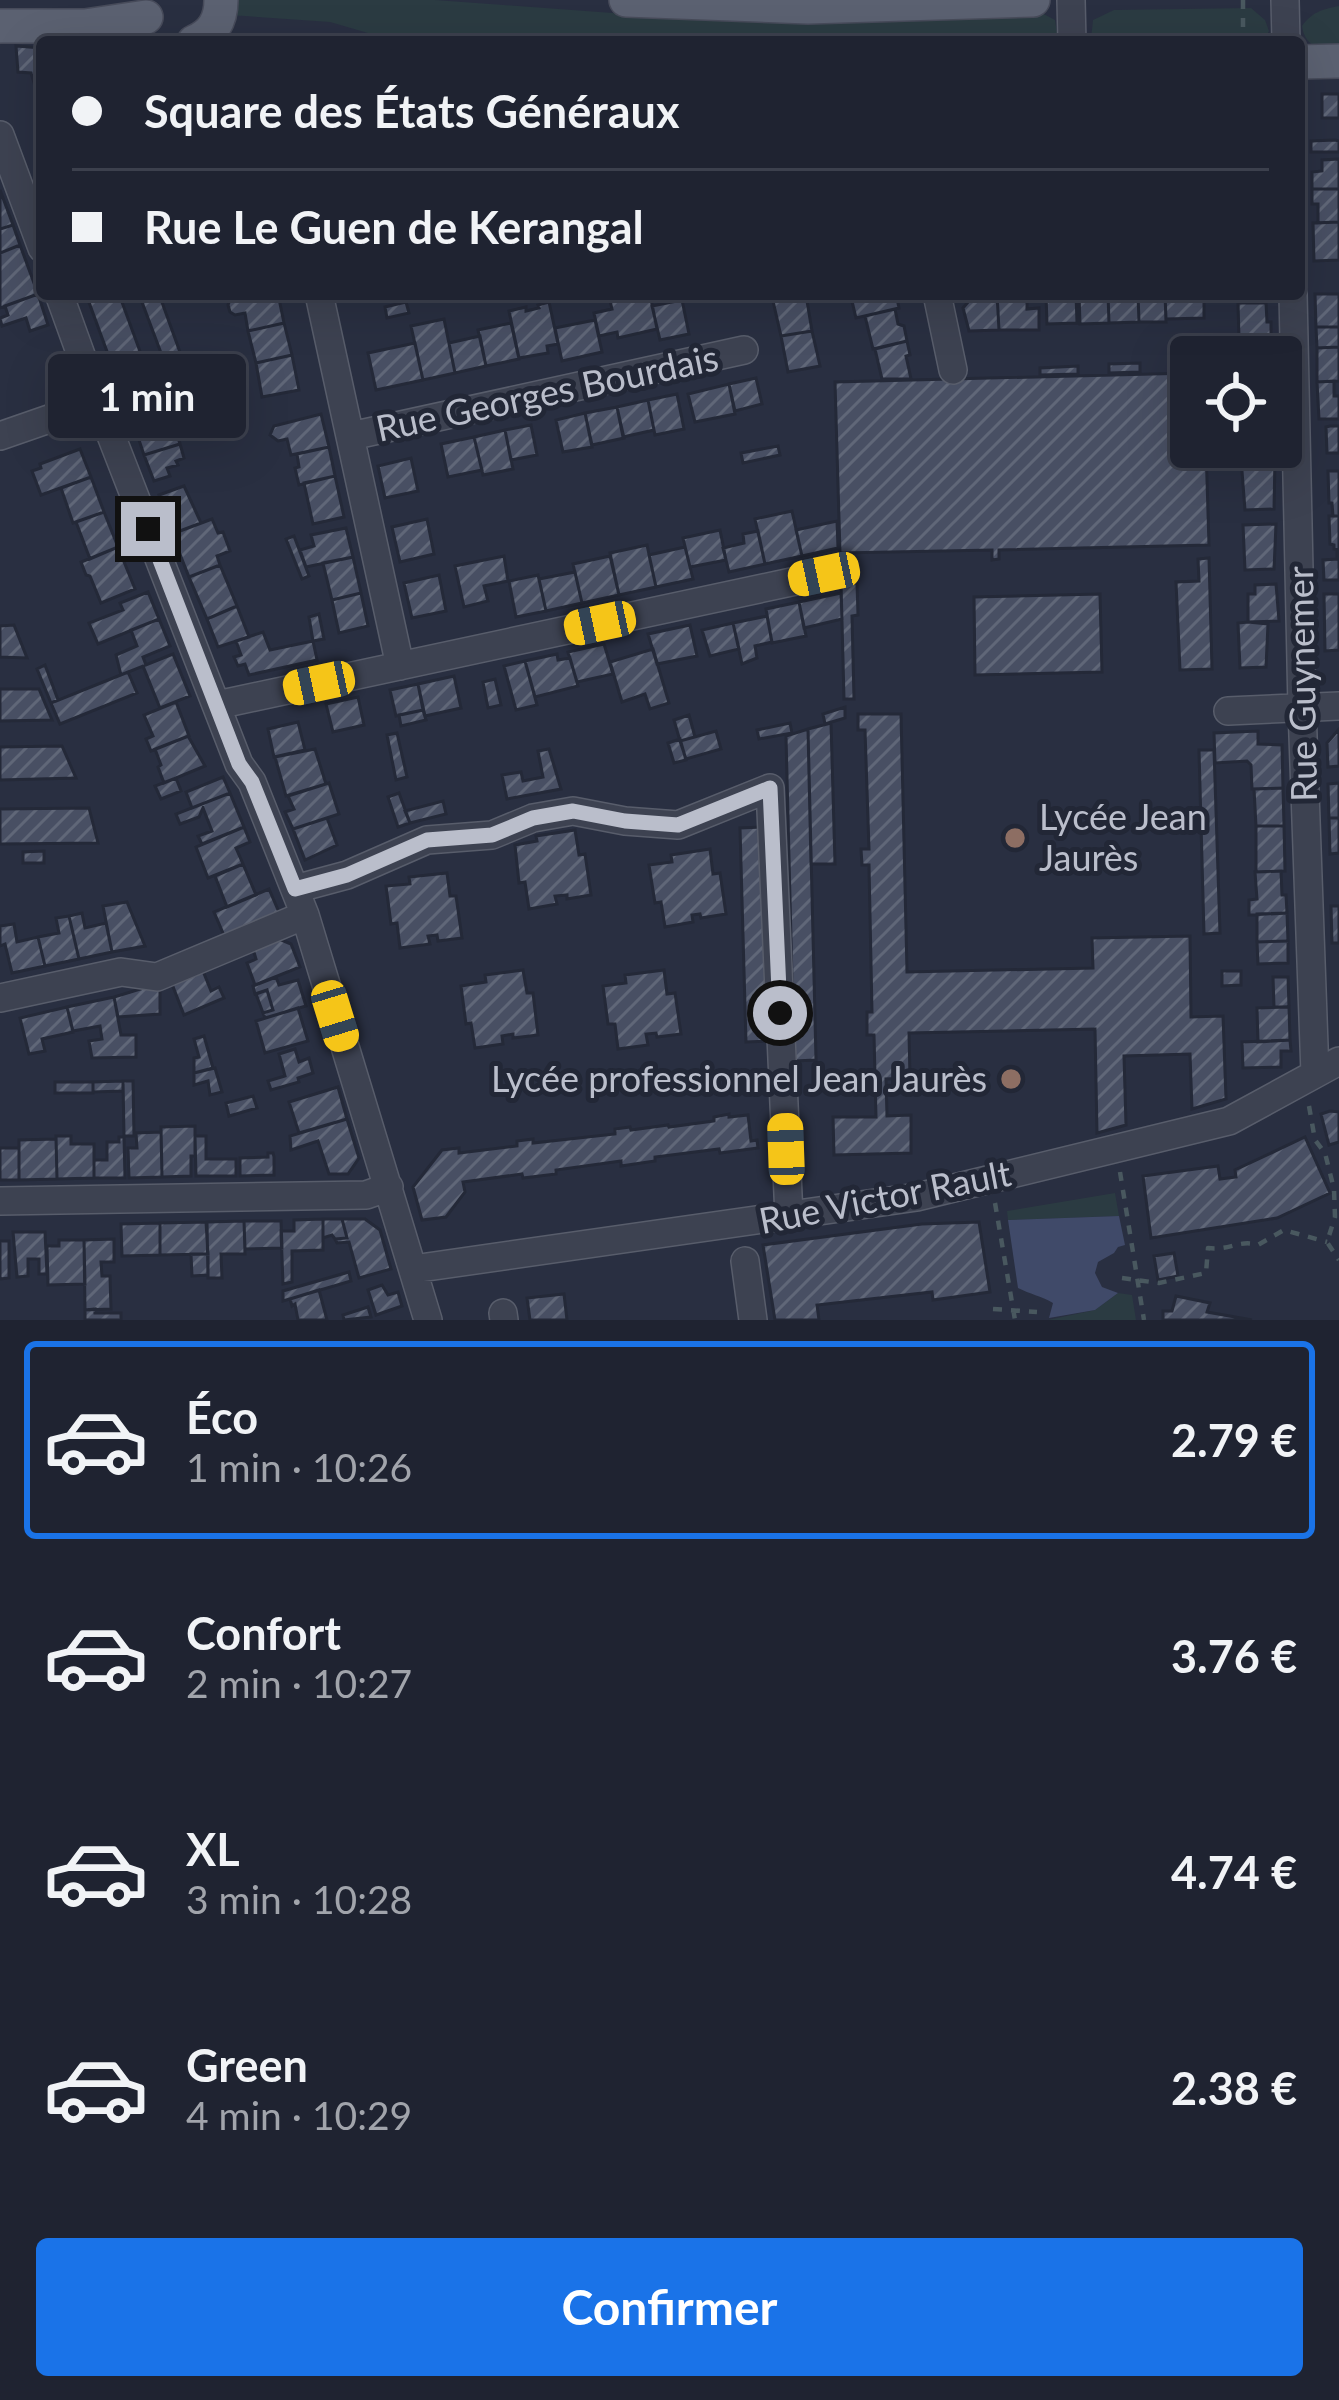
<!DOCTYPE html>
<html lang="fr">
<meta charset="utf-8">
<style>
body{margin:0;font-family:Lato,sans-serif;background:#2c2f3d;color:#f1f3f6;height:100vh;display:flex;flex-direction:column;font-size:45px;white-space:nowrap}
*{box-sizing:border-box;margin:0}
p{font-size:39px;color:#a1a4ab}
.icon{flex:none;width:66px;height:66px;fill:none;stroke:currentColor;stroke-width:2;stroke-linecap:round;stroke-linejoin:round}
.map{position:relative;height:1320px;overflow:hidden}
.drawer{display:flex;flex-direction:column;background:#1f2331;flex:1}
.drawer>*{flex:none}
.hud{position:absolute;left:36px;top:36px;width:1269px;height:264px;border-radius:12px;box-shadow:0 12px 48px #0002,0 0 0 3px #3c404d;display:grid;align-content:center;height:264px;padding:0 36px;background:#1f2331}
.tools{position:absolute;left:1170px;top:336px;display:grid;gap:24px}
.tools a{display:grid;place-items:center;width:132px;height:132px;border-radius:12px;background:#1f2331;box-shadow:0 12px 48px #0002,0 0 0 3px #3c404d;font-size:60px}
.end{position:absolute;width:54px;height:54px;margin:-27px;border:15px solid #babecb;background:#111;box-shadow:0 0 0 6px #111}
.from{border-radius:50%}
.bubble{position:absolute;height:84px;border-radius:12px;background:#1f2331;box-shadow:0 12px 48px #0002,0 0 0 3px #3c404d;font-size:39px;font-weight:700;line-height:84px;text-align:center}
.car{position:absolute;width:36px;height:72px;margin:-36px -18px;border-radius:15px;box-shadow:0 0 9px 3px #0007;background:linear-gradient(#f5c518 24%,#345 0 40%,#f5c518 0 76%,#345 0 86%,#f5c518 0)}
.hud b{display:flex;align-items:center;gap:42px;height:114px;font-size:45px}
.hud b+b{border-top:3px solid #3c404d}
.hud i{width:30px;height:30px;background:#f1f3f6}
ul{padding:21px 0 0;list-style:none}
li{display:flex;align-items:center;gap:36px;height:198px;margin:0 24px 18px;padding:0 12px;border:6px solid transparent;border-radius:12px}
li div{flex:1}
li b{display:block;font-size:45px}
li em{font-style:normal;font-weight:700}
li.current{border-color:#1a73e8}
li>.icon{width:108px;height:108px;stroke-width:1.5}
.button{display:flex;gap:24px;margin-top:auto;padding:24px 36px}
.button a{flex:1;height:138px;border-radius:12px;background:#1a73e8;color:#fff;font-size:48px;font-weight:700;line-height:138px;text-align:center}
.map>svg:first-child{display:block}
.green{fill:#2b3b42}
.water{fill:#404a69}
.building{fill:url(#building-hatch);stroke:#242938;stroke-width:3}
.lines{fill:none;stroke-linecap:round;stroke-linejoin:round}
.minor-casing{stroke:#585d6b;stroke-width:30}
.major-casing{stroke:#474b5a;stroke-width:36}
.path{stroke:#49585f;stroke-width:4.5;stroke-dasharray:9 9;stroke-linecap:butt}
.minor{stroke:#3d4251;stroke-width:27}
.major{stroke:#5b6171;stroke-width:33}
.route{stroke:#babecb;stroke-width:15}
.education-dot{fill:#8d6e63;stroke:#222736;stroke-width:4.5}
.labels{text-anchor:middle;stroke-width:10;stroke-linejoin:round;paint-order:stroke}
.street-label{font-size:36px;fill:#babecb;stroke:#222736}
.poi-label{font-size:36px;fill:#babecb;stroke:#222736;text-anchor:start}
</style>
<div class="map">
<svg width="1339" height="1320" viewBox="0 0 1339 1320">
<defs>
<pattern id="building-hatch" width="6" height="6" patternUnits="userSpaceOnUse" patternTransform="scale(3)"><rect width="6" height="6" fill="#484f63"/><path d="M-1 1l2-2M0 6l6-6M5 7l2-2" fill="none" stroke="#606778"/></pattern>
</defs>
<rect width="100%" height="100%" fill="#292f41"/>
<path class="green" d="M213,0h222l191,14 412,-3 17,9 3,19 -2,3h-657l-69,-20 -101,-7z
M1339,6v43c-19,1 -34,-2 -37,-23 10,-14 21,-17 37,-20z
M1251,8l14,12 4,11 -6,11h-170l-2,-3 2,-19 21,-10z
M1115,1193l4,23 -111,4 -1,-9z
M1118,1293l14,2 4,25h-88l47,-10z"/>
<path class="water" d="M1119,1216l6,29 -7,2 -4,6 -16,9 -3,11 7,14 16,6 -23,17 -46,8 4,-15c-12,-7 -23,-9 -35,-15l-10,-68z"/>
<path class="building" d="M16,46l26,2v47h-4l-7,-22 -13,-1z
M1322,94h17v24h-17z
M1335,140l4,1v11h-28v-11z
M1339,159v30h-27v-17l10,-1v-11z
M1312,189h27v33l-21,1v-19h-6z
M0,190l13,35 -13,4z
M1339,222v38l-25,1 -1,-38z
M13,225l7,20 -20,8v-24z
M20,245l18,49 -38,14v-55z
M38,294l10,31 -18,6 -4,-13 -24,8 -2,-8 8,-3 -3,-9z
M86,294h33l30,82 -29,11z
M139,294h20l31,86 -17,5z
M258,294h20l6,29 -36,8 -3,-18 -10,2 -5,-3 -2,-7 2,-5z
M641,294h9l7,35 -39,9 -1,-6 -18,4 -5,-23 18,-4 -2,-8z
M858,294h38l3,14 -43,10 -4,-17 7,-2z
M975,294h22l2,36 -30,1 -6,-23z
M997,294h30v15l12,-1v22h-40z
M1046,294h30l1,29 -30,1z
M1079,294h29l1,29 -29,1z
M1108,294h30l1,28 -30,1z
M1138,294h27l1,28h-27z
M1165,294h39v24l-38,1z
M1315,294h24v33h-23z
M806,295l6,36 -31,5 -8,-35z
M682,300l7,34 -29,6 -8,-34z
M406,302l3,11 -22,5 -2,-11z
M549,302l9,42 -11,2 1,7 -29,5 -10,-47 17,-4v4l13,-3 -1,-3z
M1238,303h28l1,19h4v15l-32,1z
M895,309l3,15 6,2 3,15 -34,8 -8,-33z
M444,319l11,54 -32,7 -12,-54z
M595,320l7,32 -40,9 -7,-33z
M284,323l8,32 -36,8 -8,-32z
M511,323l8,36 -33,7 -8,-36z
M1316,327h23v20l-22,1z
M812,331l8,35 -32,6 -7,-36z
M480,336l6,30 -31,7 -6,-30z
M1271,337l1,16h-4v4h-28l-1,-19z
M907,341l3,14 -4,1 5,23h-29l-7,-30z
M415,343l8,37 -47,10 -8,-37z
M1339,347v34l-22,1v-34z
M292,355l7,35 -37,7 -6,-34z
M1140,363v9l-31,1v-9z
M1078,366v8l-38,1v-7z
M1191,373v74h15l3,98 -210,5v9l-7,1v-10l-152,3 -5,-171z
M756,378l6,26 -27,7 -6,-27z
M1334,381v15h5v23h-20l-2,-37z
M729,384l6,30 -40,8 -7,-28z
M677,394l7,35 -29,6 -7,-35z
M648,400l6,30 -31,7 -6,-30z
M617,407l7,31 -32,7 -7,-32z
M585,413l7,34 -29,5 -7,-32z
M321,414l8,33 -38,8 -4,-16 -9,2 -8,-6 4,-9z
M236,417l2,11 -35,8 -2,-11z
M172,418l8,26 -36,11 -10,-30 16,-6 1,5z
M531,425l6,30 -26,5 -6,-30z
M1330,426h9v27h-12l-1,-26z
M505,430l8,39 -30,6 -9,-38z
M474,437l8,33 -34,7 -7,-33z
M180,444l4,14 -8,3 2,4 -11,3 3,8 -16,5 -10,-26z
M778,446l2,9 -37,8 -2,-10z
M329,447l6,29 -36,9 -4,-17 4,-1 -2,-13z
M1233,447h33v11l-33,1z
M80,449l11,28 -50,18 -9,-24 9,-3 -1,-4z
M411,458l7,33 -33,7 -7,-32z
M1241,458h34l-1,51 -29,1z
M1328,471h11v45h-6l-1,-13h-3z
M335,476l9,41 -31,7 -9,-41z
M91,477l13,35 -31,11 -12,-35z
M184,486l17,37 -29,11 -13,-39z
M792,511l10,45 -37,8 -10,-45z
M104,512l14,35 -28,12 -14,-37z
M1329,516h10v34l-5,-1v-4l-4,-1z
M212,519l6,14 5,-1 7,19 -13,5 3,9 -31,12 -17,-43z
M427,519l7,35 -34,8 -8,-35z
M837,521l1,27 -36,8 -6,-26z
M1276,524l-2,45 -29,1 -2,-45z
M346,528l7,29 -47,10 -6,-17 14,-4 -3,-11z
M720,530l6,30 -36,7 -7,-29z
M758,531l7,33 -36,8 -6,-24 21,-5 -1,-9z
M294,536l15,40 -7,3 -16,-40z
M647,545l9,42 -37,8 -9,-42z
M118,547l17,42 -34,14 -11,-27 -4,-1 -5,-13z
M685,547l8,32 -37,8 -7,-32z
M1337,550h2v30h-15l-1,-20 14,-1z
M504,556l4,25 -24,5 4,15 -24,6 -9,-41z
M610,556l9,39 -37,8 -9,-39z
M353,557l8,36 -29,7 -9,-37z
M1209,558l3,111 -32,1 -4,-88 23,-1 -1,-22z
M220,565l17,41 -30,13 -18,-42z
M575,572l7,31 -36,8 -7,-32z
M439,575l7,36 -34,7 -8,-35z
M538,575l8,36 -30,6 -7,-36z
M841,583h16l1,32 -6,1 2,83h-10z
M1276,584l3,37 -31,1v-28h7v-9z
M148,592l11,27 -61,25 -9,-21 34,-13 -3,-7z
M361,593l7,33 -29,7 -7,-33z
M841,593l1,26 -38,9 -5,-26z
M1100,594l2,78 -127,3 -1,-78z
M1324,594h15v56l-14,1z
M799,602l7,34 -34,7 -6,-34z
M237,606l12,31 -31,10 -11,-28z
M319,614l5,25 -11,2 -4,-24z
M767,616l5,26 -17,4 2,12 -15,6 -9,-41z
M159,619l11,27 -27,11 3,8 -25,10 -5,-20 21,-9 -6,-16z
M1248,622l20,2 -2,43 -26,1 -2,-45z
M733,623l6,26 -29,7 -8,-26z
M14,625l13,33 -27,-1v-31z
M690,625l7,31 -40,8 -9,-30z
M263,632l7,18 43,-9 4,19 -68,15 -4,-11 -7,2 -4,-9 7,-2 -5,-14z
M604,644l9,30 -36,8 -9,-30z
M653,649l16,54 -19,6 -5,-15 -23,8 -12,-40z
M173,654l17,42 -30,12 -17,-42z
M557,654l1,6 12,-2 8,28 -43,11 -10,-36z
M525,661l12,44 -21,5 -12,-44z
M45,665l13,35 -7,3 -14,-34z
M128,672l9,21 -77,31 -9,-21z
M454,676l7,32 -36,8 -7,-32z
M495,679l6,26 -13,3 -5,-26z
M418,684l5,26 -27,6 -6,-26z
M0,689h39l13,31 -52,1z
M358,697l6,28 -31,7 -7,-28z
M176,702l13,34 -38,15 -5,-12 7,-3 -9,-21z
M845,707v11l-20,6 -2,-10z
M423,710l3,10 -25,6 -2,-11z
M858,714h43l6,258 186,-4 -1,-30 98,-2 1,81 32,-1 3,83 -34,10 -2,-55 -66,2 2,69 -29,8 -2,-104 -186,4 1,45 -24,1 1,37 24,-1v38l-77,2 -1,-38h43l-2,-82h-7v-23h5l-3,-147h-7l-1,-16h8l-4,-119h-7z
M689,715l6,22 -15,4 -6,-21z
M298,722l7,28 -31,7 -6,-28z
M790,723l2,10 -33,6 -2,-9z
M831,723l4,141h-24l-3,-135z
M808,729l8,331 -22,1 -8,-325z
M1339,729v37l-11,1 -1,-24z
M716,731l5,18 -35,10 -6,-18z
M1258,731v13l24,1 1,43 -31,1 -1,-24 -4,-4 -32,2 -1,-30z
M397,733l10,44 -11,3 -9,-45z
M188,736l17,30 -41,17 -6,-16 3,-2 -6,-16z
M680,739l6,21 -12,3 -6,-20z
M62,746l14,32 -76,2v-33z
M315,749l11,35 -40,12 -11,-39z
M549,749l12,40 -54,10 -5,-24 19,-3 2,9 20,-4 -5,-26z
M1199,750h15l6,183 -16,1z
M223,777l7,16 -38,15 -6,-16z
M176,778l5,13 -20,8 -6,-13z
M329,783l10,31 -46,15 -8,-17 9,-3 -6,-13z
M1339,783v35h-10l-1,-34z
M1283,788l1,38h-28l-2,-37z
M230,793l14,34 -42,17 -4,-8 14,-5 -9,-23 -4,9 -19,7 -4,-10z
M399,793l11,30 -12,4 -10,-30z
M443,801l3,13 -36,9 -5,-12z
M89,808l9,35 -98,1v-35z
M327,818l10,27 -32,15 -12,-31z
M1329,818h10v35l-9,1z
M1256,826h28l1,45 -29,1z
M244,827l6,15 -14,6 7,16 -35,14 -12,-31z
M762,827l5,214 -21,1 -6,-214z
M575,830l4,25 6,-1 6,41 -24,4v-4l-12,1 2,8 -28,5 -4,-27 -6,1 -4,-38 22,-4 -1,-5z
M710,849l3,25 7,-1 6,41 -25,4 -1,-4 -8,1 1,7 -28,5 -4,-25 -6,1 -6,-38 23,-3 -1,-7z
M44,851v12h-21v-11z
M243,864l13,31 -29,12 -12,-31z
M1281,871l1,24h4l1,18 -38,2v-15l8,-1 -2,-27z
M447,873l3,23h6l6,42 -24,3 -1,-6 -9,1 2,8 -30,4 -3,-25 -6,1 -5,-38 24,-2 -1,-7z
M269,889l12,28 -55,23 -12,-28z
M127,902l18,44 -33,6 -9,-46z
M1331,906h8v37h-7z
M82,913l3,15 21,-5 6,29 -33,7 -10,-43z
M1287,913l1,28 -31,1v-28z
M69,916l10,43 -34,7 -7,-29 21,-4 -3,-15z
M14,924l3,18 21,-5 7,29 -33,7 -7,-29 -5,2v-20z
M279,939l12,5 9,23 -45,18 -8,-22 9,-4 -3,-10z
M1288,941v22l-30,1 -1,-22z
M523,970l4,23h6l5,42 -25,3v-4l-11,2 1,8 -28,4 -4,-25 -5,1 -5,-38 25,-4 -1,-7z
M664,970l3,24 8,-1 6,41 -24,3 -1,-4 -10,1 2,11 -30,4 -3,-25h-7l-5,-38 23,-3 -1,-8z
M203,971l8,20 8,-4 5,11 -40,17 -12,-31z
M1222,971h19v14l-19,1z
M276,977l3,8 19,-5 8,26 -41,12 -2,-5 10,-3 -6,-20 -12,4 -2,-8z
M1273,977h15l1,30h-15z
M160,983v31l-42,3 -4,-20z
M267,990l6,20 -10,3 -7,-19z
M114,997l7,38h15v22l-44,1 -3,-17 13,-2 -2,-13 -27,5 -6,-24z
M67,1007l6,25 -31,7 3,12 -16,3 -9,-36z
M1289,1007l1,33 -32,2 -1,-34z
M298,1008l10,33 -43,12 -9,-32z
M204,1036l9,32 -19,5v-15l5,-1 -5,-18z
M1290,1040l1,11h-10v16l-38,1 -1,-26z
M295,1049l4,13 10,-4 4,15 -15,5 1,4 -28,8 -3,-9 17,-5 -6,-22z
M215,1068l7,24 -12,3 -2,-14 -14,4v-12z
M123,1081h10l1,55h-10z
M123,1081v10l-30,1v-10z
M55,1082h38v11h-38z
M338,1087l9,32 -48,14 -10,-31z
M253,1096l4,12 -28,8 -3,-13z
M1330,1111l9,1v30l-10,3 -8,-31z
M729,1114v3l19,-2 3,26 6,-1 1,8 -38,5 -1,-4 -64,8v4l-34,5v-5l-65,9v4l-33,4 -1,-4 -59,8 2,10 -19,25 -24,3 -9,-33 29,-37 17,-2v5l58,-7v-5l16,-2v4l82,-9v-5l15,-2 1,3 37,-5 1,2 45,-6v-4z
M347,1119l12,39 -11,16h-19l-11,-33 -27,9 -1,-14z
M195,1126v30h-4v20l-29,1 -1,-50z
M161,1132l1,45 -33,1 -1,-30h9l-1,-15z
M56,1136h15v8h23v34l-37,1z
M195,1136h11v23h30v17h-40z
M119,1137h5l1,41h-31v-18h13v-18h12z
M1305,1137l25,56 -53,25 -126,20 -8,-62 75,-10 2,13 16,-2 -1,-7z
M56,1139l1,40 -38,1v-40z
M0,1148h19v32h-19z
M268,1153h5l1,4v18l-34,1v-18l28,-1z
M323,1219v31l-31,1v31l-9,2 -2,-53h13v-11z
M323,1219h19l5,19 -12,1 -3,-4 -9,3z
M342,1219h23l15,11 11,39 -32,9 -10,-36 -12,1 -2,-4 12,-1z
M244,1221h37l1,27 -37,1z
M244,1221l1,33h-24l1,24h-14l-1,-56z
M206,1222l2,32 -48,1v-32z
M979,1222l11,70 -57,8 -1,-8 -115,13 2,15h-44l-12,-75 159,-21z
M160,1223v32l-38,1 -1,-32z
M13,1232h32l2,42h-8v-15h-11v17l-11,1z
M114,1239v23h-13l1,14h8l1,33 -26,1 -1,-70z
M59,1240h25l1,44 -37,1 -1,-39h12z
M0,1241h9v37l-9,1z
M1174,1253l4,23 -20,4 -4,-24z
M191,1254h17v21l-16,1z
M349,1272l2,9 -68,20v-10z
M382,1285l6,10 10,-3 4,14 -26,9 -8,-25z
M319,1290l8,30h-29l-3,-16 -3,2 -2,-7z
M564,1294l3,26h-37l-3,-22z
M1176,1296l34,7 -3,9 45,8h-89v-9h9z
M368,1307l3,10 -27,3 -1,-5z
M95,1309v4h26v7h-36v-10z"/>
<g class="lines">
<defs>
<path id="minor" d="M1071,0l1,42
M1285,0l1,42
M0,135l42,113
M59,294l39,108 141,362 13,18 53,133 123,405
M319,294l81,372
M937,294l16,76
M1293,294l9,414 13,366
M0,436l98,-34
M351,436l393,-86
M217,705l607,-130
M1228,711l111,-5
M295,889l52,-14 80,-35 65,-5 41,-17 40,-7 52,10 53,4 92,-37 19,429
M0,998l121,-26 36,5 148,-62
M0,1201l366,-6 23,-8
M745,1261l8,59
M413,1269l504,-72 312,-76 110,-60
M503,1313l1,7"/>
<path id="major" d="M626,0l182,7 225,-7
M0,26h85l61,-9
M194,42c19,-8 27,-22 27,-42
M1299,62l40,-1"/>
</defs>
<use href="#minor" class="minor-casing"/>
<use href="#major" class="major-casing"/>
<path class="path" d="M1243,0v42
M1309,1106l6,34 10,13 9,36 1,28 -8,25 12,18
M1120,1172l24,148
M995,1203l20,117
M1122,1278l37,5 47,-10 2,-25c22,3 31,-9 50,-3l26,-15 43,12
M993,1309l44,3"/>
<use href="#minor" class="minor"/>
<use href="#major" class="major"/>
</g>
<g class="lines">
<path class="route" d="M148,529l91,235 13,18 43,107 52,-14 80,-35 65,-5 41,-17 40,-7 52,10 53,4 92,-37 10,225"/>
</g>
<g class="education-dot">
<circle cx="1015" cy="838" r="12"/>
<circle cx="1011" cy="1079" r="12"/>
</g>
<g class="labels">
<g class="street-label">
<text transform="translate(547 393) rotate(-12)" y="13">Rue Georges Bourdais</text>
<text transform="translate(1302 684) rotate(-91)" y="13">Rue Guynemer</text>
<text transform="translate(885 1197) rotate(-11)" y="13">Rue Victor Rault</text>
</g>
<g class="poi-label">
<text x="1039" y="830">Lycée Jean<tspan x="1039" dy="41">Jaurès</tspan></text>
<text x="987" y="1092" text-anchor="end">Lycée professionnel Jean Jaurès</text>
</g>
</g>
</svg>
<div class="tools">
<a><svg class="icon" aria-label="locate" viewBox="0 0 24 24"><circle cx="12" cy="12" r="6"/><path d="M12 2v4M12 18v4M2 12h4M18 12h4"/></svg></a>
</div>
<i class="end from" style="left:780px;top:1013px"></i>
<i class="end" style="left:148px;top:529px"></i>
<div class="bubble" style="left:48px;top:354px;width:198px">1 min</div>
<i class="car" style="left:824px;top:574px;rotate:258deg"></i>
<i class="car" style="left:600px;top:623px;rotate:258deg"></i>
<i class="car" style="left:319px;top:683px;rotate:258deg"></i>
<i class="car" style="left:335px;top:1016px;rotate:163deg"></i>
<i class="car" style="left:786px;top:1149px;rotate:358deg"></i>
<div class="hud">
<b><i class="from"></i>Square des États Généraux</b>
<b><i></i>Rue Le Guen de Kerangal</b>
</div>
</div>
<section class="drawer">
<ul>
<li class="current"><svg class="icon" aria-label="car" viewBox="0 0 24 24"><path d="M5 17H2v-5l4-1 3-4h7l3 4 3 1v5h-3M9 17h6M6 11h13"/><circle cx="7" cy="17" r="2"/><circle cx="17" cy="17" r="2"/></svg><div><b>Éco</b><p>1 min · 10:26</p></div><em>2.79 €</em></li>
<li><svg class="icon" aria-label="car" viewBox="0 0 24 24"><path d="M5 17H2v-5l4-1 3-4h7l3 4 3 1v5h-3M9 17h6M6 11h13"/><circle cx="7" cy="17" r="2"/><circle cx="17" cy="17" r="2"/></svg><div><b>Confort</b><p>2 min · 10:27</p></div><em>3.76 €</em></li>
<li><svg class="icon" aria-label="car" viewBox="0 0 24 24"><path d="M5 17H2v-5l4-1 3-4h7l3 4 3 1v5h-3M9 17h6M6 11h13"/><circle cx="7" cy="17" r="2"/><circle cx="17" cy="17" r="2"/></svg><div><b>XL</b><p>3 min · 10:28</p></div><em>4.74 €</em></li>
<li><svg class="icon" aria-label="car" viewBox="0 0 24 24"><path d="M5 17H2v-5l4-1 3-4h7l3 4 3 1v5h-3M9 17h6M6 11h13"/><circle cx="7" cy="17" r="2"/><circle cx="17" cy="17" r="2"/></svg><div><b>Green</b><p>4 min · 10:29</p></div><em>2.38 €</em></li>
</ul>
<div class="button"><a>Confirmer</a></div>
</section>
